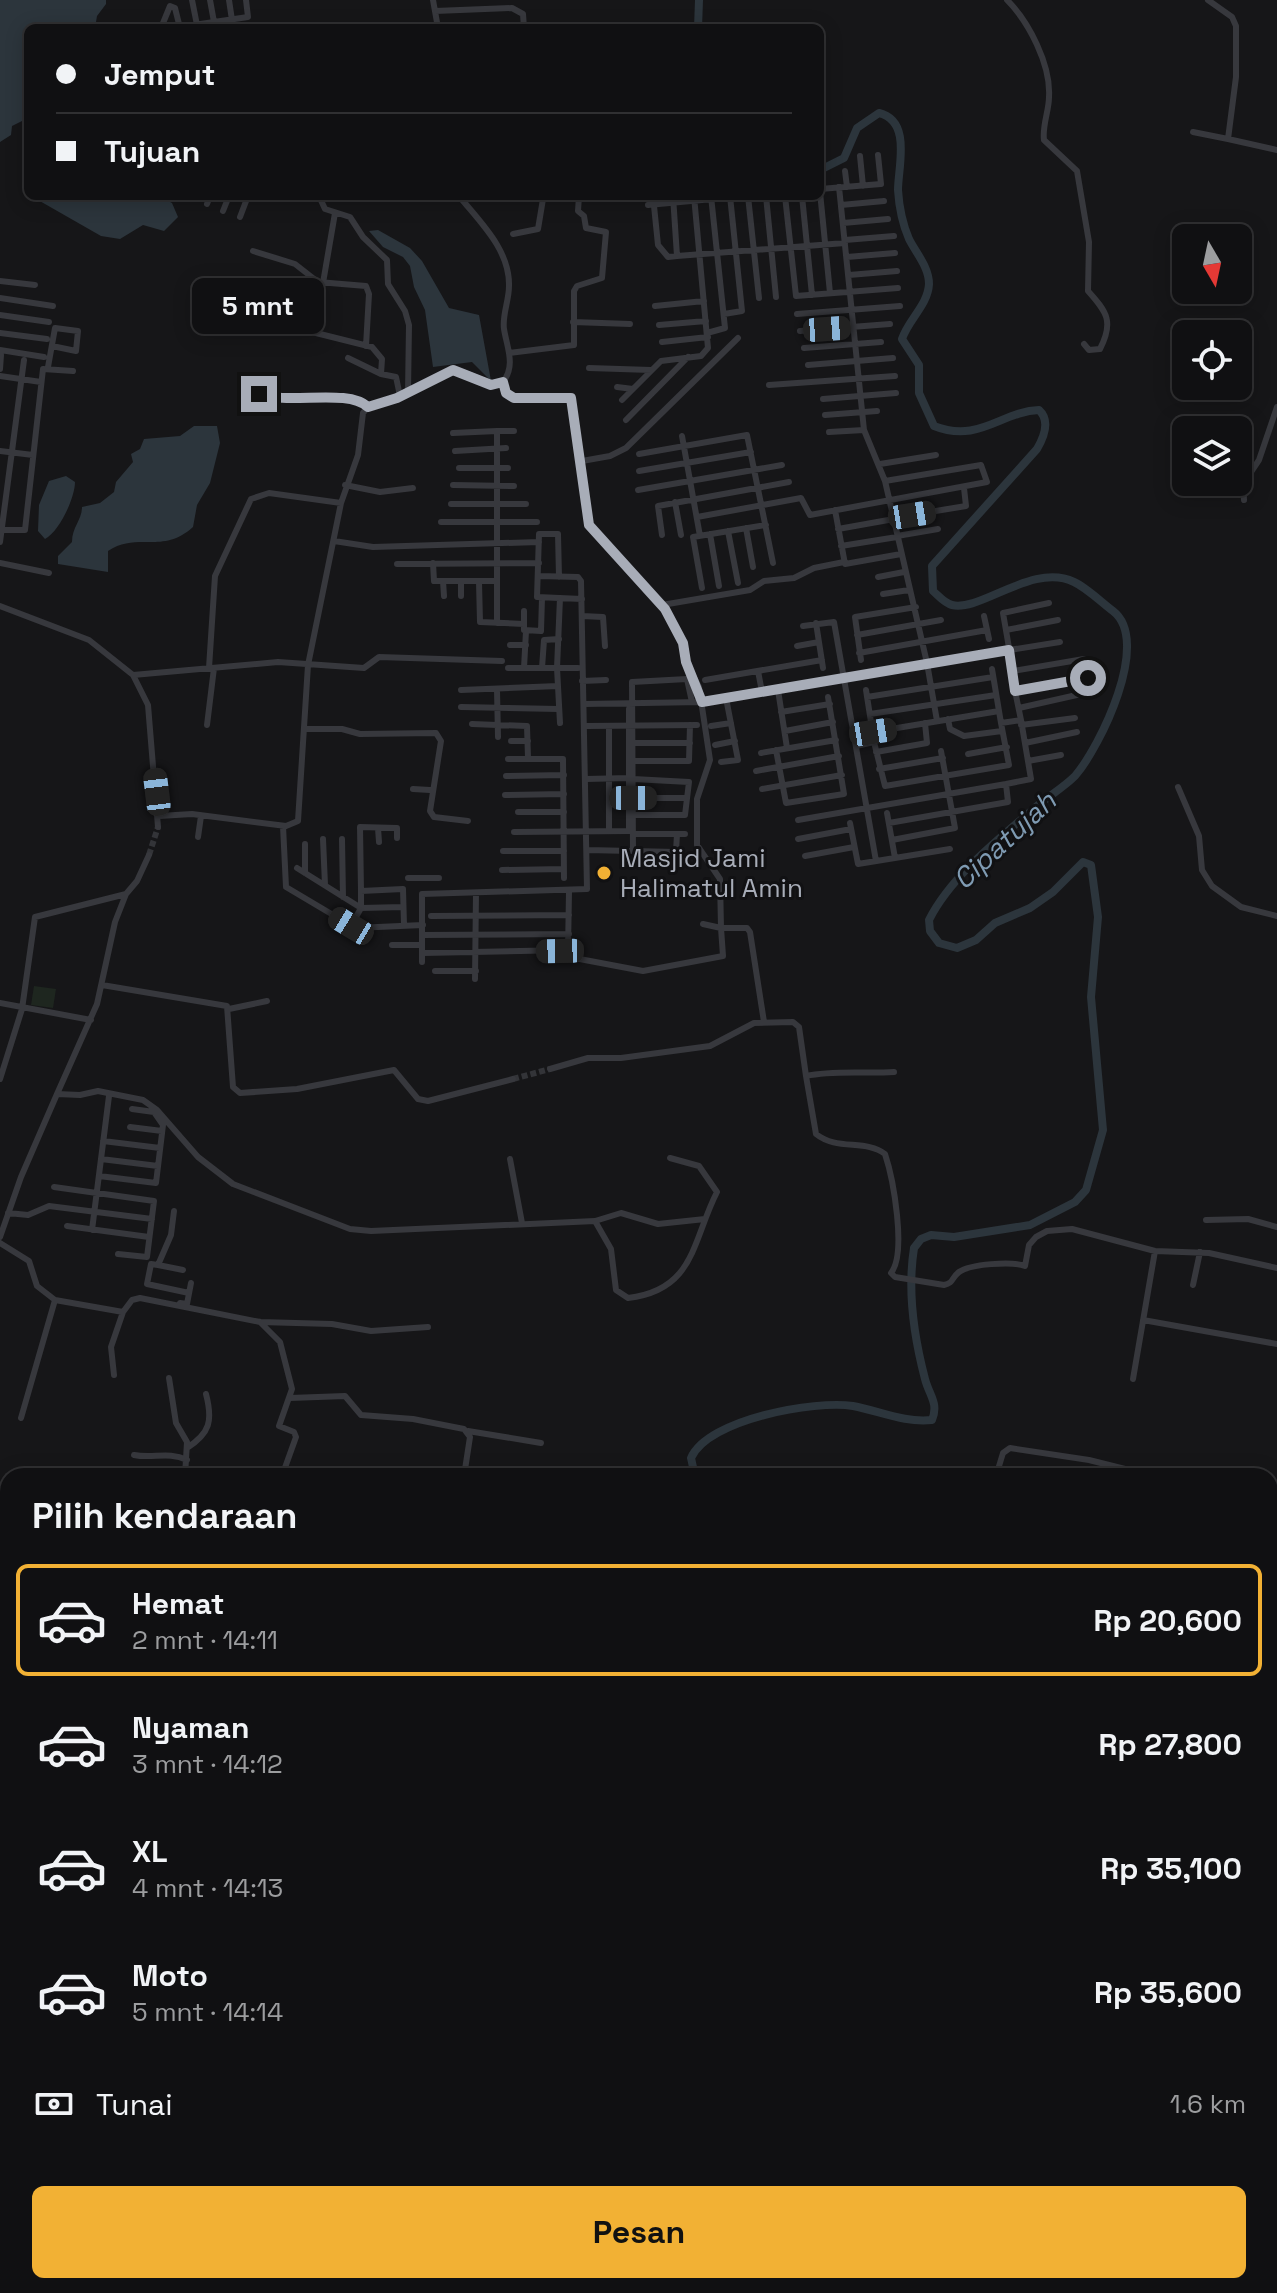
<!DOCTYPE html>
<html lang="id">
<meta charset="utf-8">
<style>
body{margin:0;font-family:"Space Grotesk",sans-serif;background:#1e1e20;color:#f1f3f6;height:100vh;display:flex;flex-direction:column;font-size:30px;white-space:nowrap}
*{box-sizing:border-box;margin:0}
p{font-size:26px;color:#9c9d9f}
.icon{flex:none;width:44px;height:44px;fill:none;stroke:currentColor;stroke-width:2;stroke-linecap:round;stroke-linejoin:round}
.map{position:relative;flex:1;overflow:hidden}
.drawer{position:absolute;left:0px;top:1468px;width:1278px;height:826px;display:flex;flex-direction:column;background:#101012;border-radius:24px 24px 0 0;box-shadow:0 4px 20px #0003,0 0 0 2px #303032}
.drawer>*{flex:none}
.top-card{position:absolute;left:24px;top:24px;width:800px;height:176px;border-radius:12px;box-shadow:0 4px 20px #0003,0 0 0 2px #303032;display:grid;align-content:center;height:176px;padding:0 32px;background:#101012}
.needle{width:52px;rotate:171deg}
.fabs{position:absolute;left:1172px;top:224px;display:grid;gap:16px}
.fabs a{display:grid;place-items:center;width:80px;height:80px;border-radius:12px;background:#101012;box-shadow:0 4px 20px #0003,0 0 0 2px #303032;font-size:40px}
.end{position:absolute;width:36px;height:36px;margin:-18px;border:10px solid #a8adb8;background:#111;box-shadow:0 0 0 4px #111}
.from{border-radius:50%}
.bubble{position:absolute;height:56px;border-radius:12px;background:#101012;box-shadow:0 4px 20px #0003,0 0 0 2px #303032;font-size:26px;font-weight:700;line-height:56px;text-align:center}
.car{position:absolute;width:24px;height:48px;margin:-24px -12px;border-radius:10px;box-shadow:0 0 6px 2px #0007;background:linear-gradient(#222 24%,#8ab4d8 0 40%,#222 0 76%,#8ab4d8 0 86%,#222 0)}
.top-card b{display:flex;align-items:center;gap:28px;height:76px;font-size:30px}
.top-card b+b{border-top:2px solid #303032}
.top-card i{width:20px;height:20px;background:#f1f3f6}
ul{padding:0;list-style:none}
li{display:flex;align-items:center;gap:24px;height:112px;margin:0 16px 12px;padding:0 16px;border:4px solid transparent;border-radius:12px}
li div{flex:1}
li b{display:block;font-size:30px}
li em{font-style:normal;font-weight:700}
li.selected{border-color:#f2b134}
li>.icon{width:72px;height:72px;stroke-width:1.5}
h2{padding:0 32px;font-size:36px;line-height:96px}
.pay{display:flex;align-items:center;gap:20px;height:88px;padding:0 32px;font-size:30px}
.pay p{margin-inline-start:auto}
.primary-button{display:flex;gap:16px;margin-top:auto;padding:16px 32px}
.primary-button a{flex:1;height:92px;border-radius:12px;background:#f2b134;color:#111;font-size:32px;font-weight:700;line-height:92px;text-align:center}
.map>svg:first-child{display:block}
.green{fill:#1e261f}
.water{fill:#2c353c}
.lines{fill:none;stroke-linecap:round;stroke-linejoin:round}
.river{stroke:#2c353c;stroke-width:8}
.minor-tunnel{stroke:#333438;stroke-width:6;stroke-dasharray:6 3;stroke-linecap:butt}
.minor{stroke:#37383d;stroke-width:6}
.route{stroke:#a8adb8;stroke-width:10}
.poi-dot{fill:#f2b134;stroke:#111113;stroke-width:3}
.labels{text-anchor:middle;stroke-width:6;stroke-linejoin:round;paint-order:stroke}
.poi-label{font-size:26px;fill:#a8adb8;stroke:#111113;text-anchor:start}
.water-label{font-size:28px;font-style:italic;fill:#7f9bb3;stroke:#111113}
</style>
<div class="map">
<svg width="1277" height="2293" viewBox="0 0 1277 2293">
<rect width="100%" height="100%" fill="#161618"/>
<path class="green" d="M34,986l22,3 -3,19 -22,-3z"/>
<path class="water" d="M0,0h106v4l-9,12 -2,12h-67v90l-16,8 -1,9 -11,7z
M31,196h128l13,7 6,14 -14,14 -21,-6 -23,14 -19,-3z
M378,230l32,18 12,13 27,47 30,7 12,66 -19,-19 -39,5 -8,-57 -11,-23 -4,-21 -7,-9 -20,-10 -14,-16z
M194,426h23l3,17 -10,40 -13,22 -4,22c-31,28 -55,4 -85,24v21l-50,-8v-8l14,-14c0,-15 10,-22 10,-35l18,-4 14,-11 2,-10 17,-20 -2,-8 9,-5 4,-10 36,-3z
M66,476l9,6c0,16 -16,50 -30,57l-7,-8 1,-26 10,-24z"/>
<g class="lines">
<path class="river" d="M698,28l1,-28
M695,1476l-4,-18c17,-39 124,-58 162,-52 27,5 51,17 79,14 7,-17 -3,-25 -7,-41 -11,-42 -18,-87 -11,-131l7,-9 10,-4 23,2 76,-12 45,-23 11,-12 17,-60 -12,-133 7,-80 -7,-52 -8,-3 -30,30 -23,16 -35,15 -19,17 -19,8 -18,-5 -9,-12 -1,-11c22,-44 71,-82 108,-114 12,-10 27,-19 38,-30 25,-29 77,-135 38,-165 -12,-9 -26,-23 -39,-29 -41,-20 -93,30 -122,23 -8,-2 -13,-9 -19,-14l-1,-25 105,-117c7,-12 14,-28 2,-39 -37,1 -60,34 -105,16l-15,-33v-28l-17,-26c6,-19 26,-34 27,-55 0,-17 -13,-31 -20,-45 -6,-14 -10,-33 -11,-49 0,-23 14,-69 -19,-77l-22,15 -13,30 -24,12
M1094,2293l5,-7"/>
<path class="minor-tunnel" d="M149,855l9,-28
M513,1079l37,-10"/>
<path class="minor" d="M192,0l5,25
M210,0l4,22
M229,0l3,20
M433,0l5,28
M1007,0c22,22 44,65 42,97 0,14 -7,29 -5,43l33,31 12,71 -1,49c19,21 26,31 12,58l-11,1 -5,-6
M1208,0l24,17 4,9v51l-8,62 49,11
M435,11l77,-3 11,6 1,14
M180,27l68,-10 -2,-17
M161,28l9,-22 5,2 5,20
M296,28l19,-3
M423,28l14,-4
M1193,132l35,7
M860,156l3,30
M845,171l2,16
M820,189l61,-5 -3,-29
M820,192l10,101
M319,196l6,13 25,8 13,20 24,23 1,24 17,27 4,14 -1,67
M431,196l29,2
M557,196l21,1
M653,196l5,49 10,12 9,-1
M673,196l4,60 168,-13
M748,196l11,102
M766,196l10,101
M785,196l11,100 102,-8
M802,196l10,99
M191,198l1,-2
M207,204l3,-8
M648,205l97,-9
M841,205l43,-4
M223,211l6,-15
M240,217l8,-21
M843,223l45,-4
M513,234l25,-5 5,-30 9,-3
M845,240l49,-4
M253,251l42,13 23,18 48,4 3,8 -3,52
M847,257l48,-4
M849,275l48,-4
M0,281l35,4
M323,283l12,-70
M0,298l53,8
M655,306l49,-5
M724,314l18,-3 -12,-115
M797,314l103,-8
M0,315l49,7
M573,322l57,2
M659,325l47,-4
M296,328l76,19 10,12 -1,15
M800,331l90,-7
M0,333l47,6
M707,333l18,-5 -14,-132
M662,342l46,-5
M804,348l77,-6
M0,350l44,7
M509,353l65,-8v-54l3,-5 25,-8 4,-46 -20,-4 -2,-12 -6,-5 1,-15
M348,358l33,16 15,3 4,19
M808,365l85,-7
M48,367l7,-39 23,3 -2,20 -24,-5
M589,368l62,2
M0,369l1,-14
M0,376l41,6
M503,382l3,11 8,5 58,1 17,126 76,84 18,34 3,19 13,25 11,73 -13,39v46l23,34 1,49h26l3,4 14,90
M769,385l126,-9
M617,387l16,2
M259,394c31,12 88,-6 109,13
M823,399l73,-6
M622,400l39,-39 40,-5 7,-8 -14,-152
M825,415l52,-4
M626,420l62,-63
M497,431h17
M829,432l35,-2
M453,433l44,-2v192
M682,436l18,100
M0,451l33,4
M455,451l51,-3
M639,454l108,-19 26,128
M582,461l28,-5 16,-8 112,-110
M880,464l56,-9
M459,468h49
M639,471l112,-19
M345,485l35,7 33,-4
M453,485l61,1
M638,490l144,-25
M1244,500l-1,-16 16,-24 18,-53
M675,502l6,33
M451,504h75
M835,510l10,54 56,-10
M697,517l104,-19 9,17 177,-33 -6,-17 -96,16
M893,518l73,-12 -2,-18
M441,522h96
M746,528l7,39
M838,529l56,-10
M3,530h22l18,-161 30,2
M728,531l10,52
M710,534l9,52
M662,535l-4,-29 131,-24
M897,536l41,-7
M334,541l39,6 166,-5
M0,542l24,-182
M841,546l56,-9
M0,563l49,10
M433,563l1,18h63
M397,564l142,-1
M559,577l-1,-43h-19l-2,63 45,2
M878,577l26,-5
M443,581l1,15
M461,581v15
M479,582l1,40 44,2
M702,588l-9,-51 73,-12
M883,594l26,-4
M1049,603l-46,10 10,58 71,-12
M662,605l88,-15 14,-9 30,-3 20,-10 30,-6
M0,606l89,34 44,35 15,30 10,122
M524,611v19l17,1 1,-33
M582,616l21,1 2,29
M984,616l5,23
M816,623l7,45
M803,626l31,-4 42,239
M1006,630l52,-10
M857,635l84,-15
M510,645h16
M797,646l22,-4
M859,653l128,-23
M861,660l-6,-43 61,-10
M209,668l6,-92 36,-77 18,-6 72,10
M508,668h49l3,-70
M524,668l2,-37
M542,668l2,-28 15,-1
M992,669l9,54
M758,671l4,21
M1013,671l2,20 71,-14 4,15 -71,16
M133,675l145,-13 86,6 15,-11 123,4
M705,680l117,-20
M582,681l24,-1
M461,690l97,-4
M497,690l1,47
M778,690l9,58
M866,690l7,45
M1015,691l6,29
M867,697l126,-20
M584,704l118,-2 225,-39 -42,-182 -21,-51 -25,-243
M461,707l97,2
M781,712l49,-8
M870,714l126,-19
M948,719l2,10 14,7 38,-5
M937,721l-10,-58 133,-21
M560,723l-3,-55h21
M472,724l55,2 1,32
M207,725l7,-57
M1021,725l54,-7
M587,726l110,-1
M609,726v105
M711,726l20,-3
M305,729h37l18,5 76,-1 5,8 -11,70 4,6 34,4
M785,731l48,-9
M873,732l126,-21
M511,741h17
M633,743h57
M1025,743l52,-11
M715,745l20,-4
M856,746l18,-4 11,44 124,-21 -8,-42 20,-3 10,59 -25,5
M776,750l10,53 58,-9 -16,-97
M876,752l51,-9 -2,-20
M761,753l75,-13
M968,754l39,-7
M508,759h55l1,119
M633,761h56l1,-36
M1028,761l33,-6
M721,762l17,-2 -12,-62
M879,769l64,-11
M756,771l83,-15
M506,776l58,-1
M586,779l43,-1
M633,779l56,3 -4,33h-52
M1178,787l21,49 3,34 10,16 29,21 36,9
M413,789l17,1
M762,789l80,-14
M505,795l59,-1
M633,798h53
M518,812h46
M887,813l8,45
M159,816l33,-2 94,12 12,-5 10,-156 33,-162 17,-48 5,-42 5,-6 29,-9 50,-27 16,1 32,13 8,-3c13,-17 4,-34 1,-53 -2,-14 5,-28 5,-43 1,-36 -29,-64 -50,-90
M798,820l208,-36 2,18 -119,21
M850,823l8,41 92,-15
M283,826l3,61 69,41 68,-3
M378,828l1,14
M514,832l115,-1v-122
M633,834h52
M198,837l3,-21
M397,838v-10l-37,-1 1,64 42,-2 1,36
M323,839l2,46
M342,839l1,58
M798,839l53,-10
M892,840l63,-12 -14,-77
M305,844v29
M587,850l89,2 1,-18
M503,851h61
M633,851l-1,-169 55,-3 5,23
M805,856l49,-9
M297,868l64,40 42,-1
M502,870l62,-1
M408,878h31
M431,916l138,-1
M351,926l10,-18v-17
M422,935l147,-1
M392,945h30
M566,950l3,7 74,14 80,-15 -2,-28 -18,-4
M423,953l145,-3 1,-58
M422,962v-68l165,-5 -6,-308 -3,-4 -39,-1
M435,971h41
M475,979l1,-86
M102,985l125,21 6,81 7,6 57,-4 97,-19 24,29 10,2 85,-22
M0,1003l91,17
M229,1009l38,-8
M550,1069l38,-11h33l89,-12 44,-23 39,-1 6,5 7,49c28,-6 58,-2 88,-4
M806,1076l10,58c21,17 50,5 69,20 8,24 22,99 6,119l4,4 49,8c10,-2 7,-7 15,-13 11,-8 53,-11 66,-6l4,-21 7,-8 11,-6 25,-2 83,22 54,2 68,15
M0,1079l22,-70 13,-92 91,-23 11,-13 12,-26
M57,1094l40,-90 18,-82 11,-28
M130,1127l32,4
M103,1141l57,7
M101,1159l57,7
M510,1159l12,64
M99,1176l57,7 7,-58 -9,-13 -22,-3
M54,1187l100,14 -7,56 -29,-3
M174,1211l-3,24 -13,30 -7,-1 -4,20 42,9
M8,1213l20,2 21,-9 103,13
M1206,1220l42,-1 29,8
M595,1221l26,-8 37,11 47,-5
M67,1226l82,11
M92,1230l17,-134
M0,1237l21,-60 36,-83 23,1 18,-4 45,9 14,10 41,47 35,27 117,45 21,2 224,-10 16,28 5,41 12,8c67,-8 64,-57 89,-106l-18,-26 -29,-8
M0,1243l29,18 8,25 18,14 68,12 9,-12 8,-2 120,24 72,2 39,7 57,-4
M158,1265l25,5
M1193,1285l7,-33
M180,1303l7,1 4,-21
M1143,1320l134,24
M260,1322l20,20 12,47 -13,37 15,6 2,5 -14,39
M114,1375l-3,-28 12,-35
M169,1378l7,45 11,19 -2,34
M1133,1379l22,-128
M290,1398l55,-2 16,19 52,4 51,10 6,8 -6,39
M21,1418l34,-118
M468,1431l73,12
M187,1448c23,-15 26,-27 19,-54
M134,1455c19,4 34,-4 53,5
M996,1476l7,-23 7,-5 79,12 64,16
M0,1504l8,2
M0,1546l8,11
M1270,1573l7,3
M0,1575v33
M1270,1747h7
M0,1779l8,2
M0,1876l8,6
M0,1919h8
M0,1923l8,2
M0,1940l8,2
M1270,1943l7,1
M0,1955l8,2
M0,1974l4,2
M0,2003h8
M0,2068l8,-37
M0,2098l8,2
M0,2131l8,-1
M0,2150h8
M0,2169l8,-1
M1270,2170h7
M0,2186l8,-1
M1270,2253l7,1
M270,2286l32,7
M473,2286l8,5 25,-5
M224,2293l2,-7
M447,2293l3,-7"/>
</g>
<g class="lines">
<path class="route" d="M259,394c31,11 88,-6 109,13l29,-9 56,-28 38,15 12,-3 3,11 8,5h57l18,127 76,84 18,34 3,19 16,40 307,-52 6,41 73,-13"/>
</g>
<circle class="poi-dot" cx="604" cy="873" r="8"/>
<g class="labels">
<g class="poi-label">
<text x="620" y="867">Masjid Jami<tspan x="620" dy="30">Halimatul Amin</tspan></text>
</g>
<g class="water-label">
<text transform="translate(1004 840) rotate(-43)" y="10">Cipatujah</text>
</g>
</g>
</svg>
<div class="fabs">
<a><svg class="needle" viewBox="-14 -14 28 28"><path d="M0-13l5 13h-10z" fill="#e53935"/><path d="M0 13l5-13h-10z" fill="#9c9d9f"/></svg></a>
<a><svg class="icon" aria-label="locate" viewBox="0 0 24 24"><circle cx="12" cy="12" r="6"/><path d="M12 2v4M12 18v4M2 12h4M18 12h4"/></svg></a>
<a><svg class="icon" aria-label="layers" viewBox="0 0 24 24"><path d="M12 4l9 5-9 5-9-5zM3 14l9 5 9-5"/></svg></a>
</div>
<i class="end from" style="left:1088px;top:678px"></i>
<i class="end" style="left:259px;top:394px"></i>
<div class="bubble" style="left:192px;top:278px;width:132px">5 mnt</div>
<i class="car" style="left:827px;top:329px;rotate:86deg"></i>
<i class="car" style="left:912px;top:515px;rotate:81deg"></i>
<i class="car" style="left:873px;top:732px;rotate:81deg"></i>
<i class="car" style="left:157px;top:792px;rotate:353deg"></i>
<i class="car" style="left:633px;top:798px;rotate:90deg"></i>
<i class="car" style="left:351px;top:926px;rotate:301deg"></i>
<i class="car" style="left:560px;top:951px;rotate:269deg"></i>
<div class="top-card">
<b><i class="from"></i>Jemput</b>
<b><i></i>Tujuan</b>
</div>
<section class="drawer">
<h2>Pilih kendaraan</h2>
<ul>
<li class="selected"><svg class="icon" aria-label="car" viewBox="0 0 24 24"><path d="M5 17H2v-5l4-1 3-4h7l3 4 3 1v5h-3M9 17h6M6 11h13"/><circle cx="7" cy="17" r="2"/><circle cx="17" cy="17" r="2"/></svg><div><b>Hemat</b><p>2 mnt · 14:11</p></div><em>Rp 20,600</em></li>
<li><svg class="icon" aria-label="car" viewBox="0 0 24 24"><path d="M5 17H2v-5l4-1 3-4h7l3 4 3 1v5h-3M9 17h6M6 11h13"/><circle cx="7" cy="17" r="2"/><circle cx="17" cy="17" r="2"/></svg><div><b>Nyaman</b><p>3 mnt · 14:12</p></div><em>Rp 27,800</em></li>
<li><svg class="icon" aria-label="car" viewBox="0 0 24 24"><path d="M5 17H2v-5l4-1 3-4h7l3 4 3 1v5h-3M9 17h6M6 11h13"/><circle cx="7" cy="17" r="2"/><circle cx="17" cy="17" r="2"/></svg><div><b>XL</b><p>4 mnt · 14:13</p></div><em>Rp 35,100</em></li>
<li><svg class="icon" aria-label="car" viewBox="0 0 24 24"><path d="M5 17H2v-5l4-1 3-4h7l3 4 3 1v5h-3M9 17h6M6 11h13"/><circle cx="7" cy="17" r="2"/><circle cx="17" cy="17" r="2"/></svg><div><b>Moto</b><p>5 mnt · 14:14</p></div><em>Rp 35,600</em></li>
</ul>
<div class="pay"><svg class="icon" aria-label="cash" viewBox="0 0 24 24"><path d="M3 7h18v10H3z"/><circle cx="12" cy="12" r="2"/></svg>Tunai<p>1.6 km</p></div>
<div class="primary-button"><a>Pesan</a></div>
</section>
</div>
